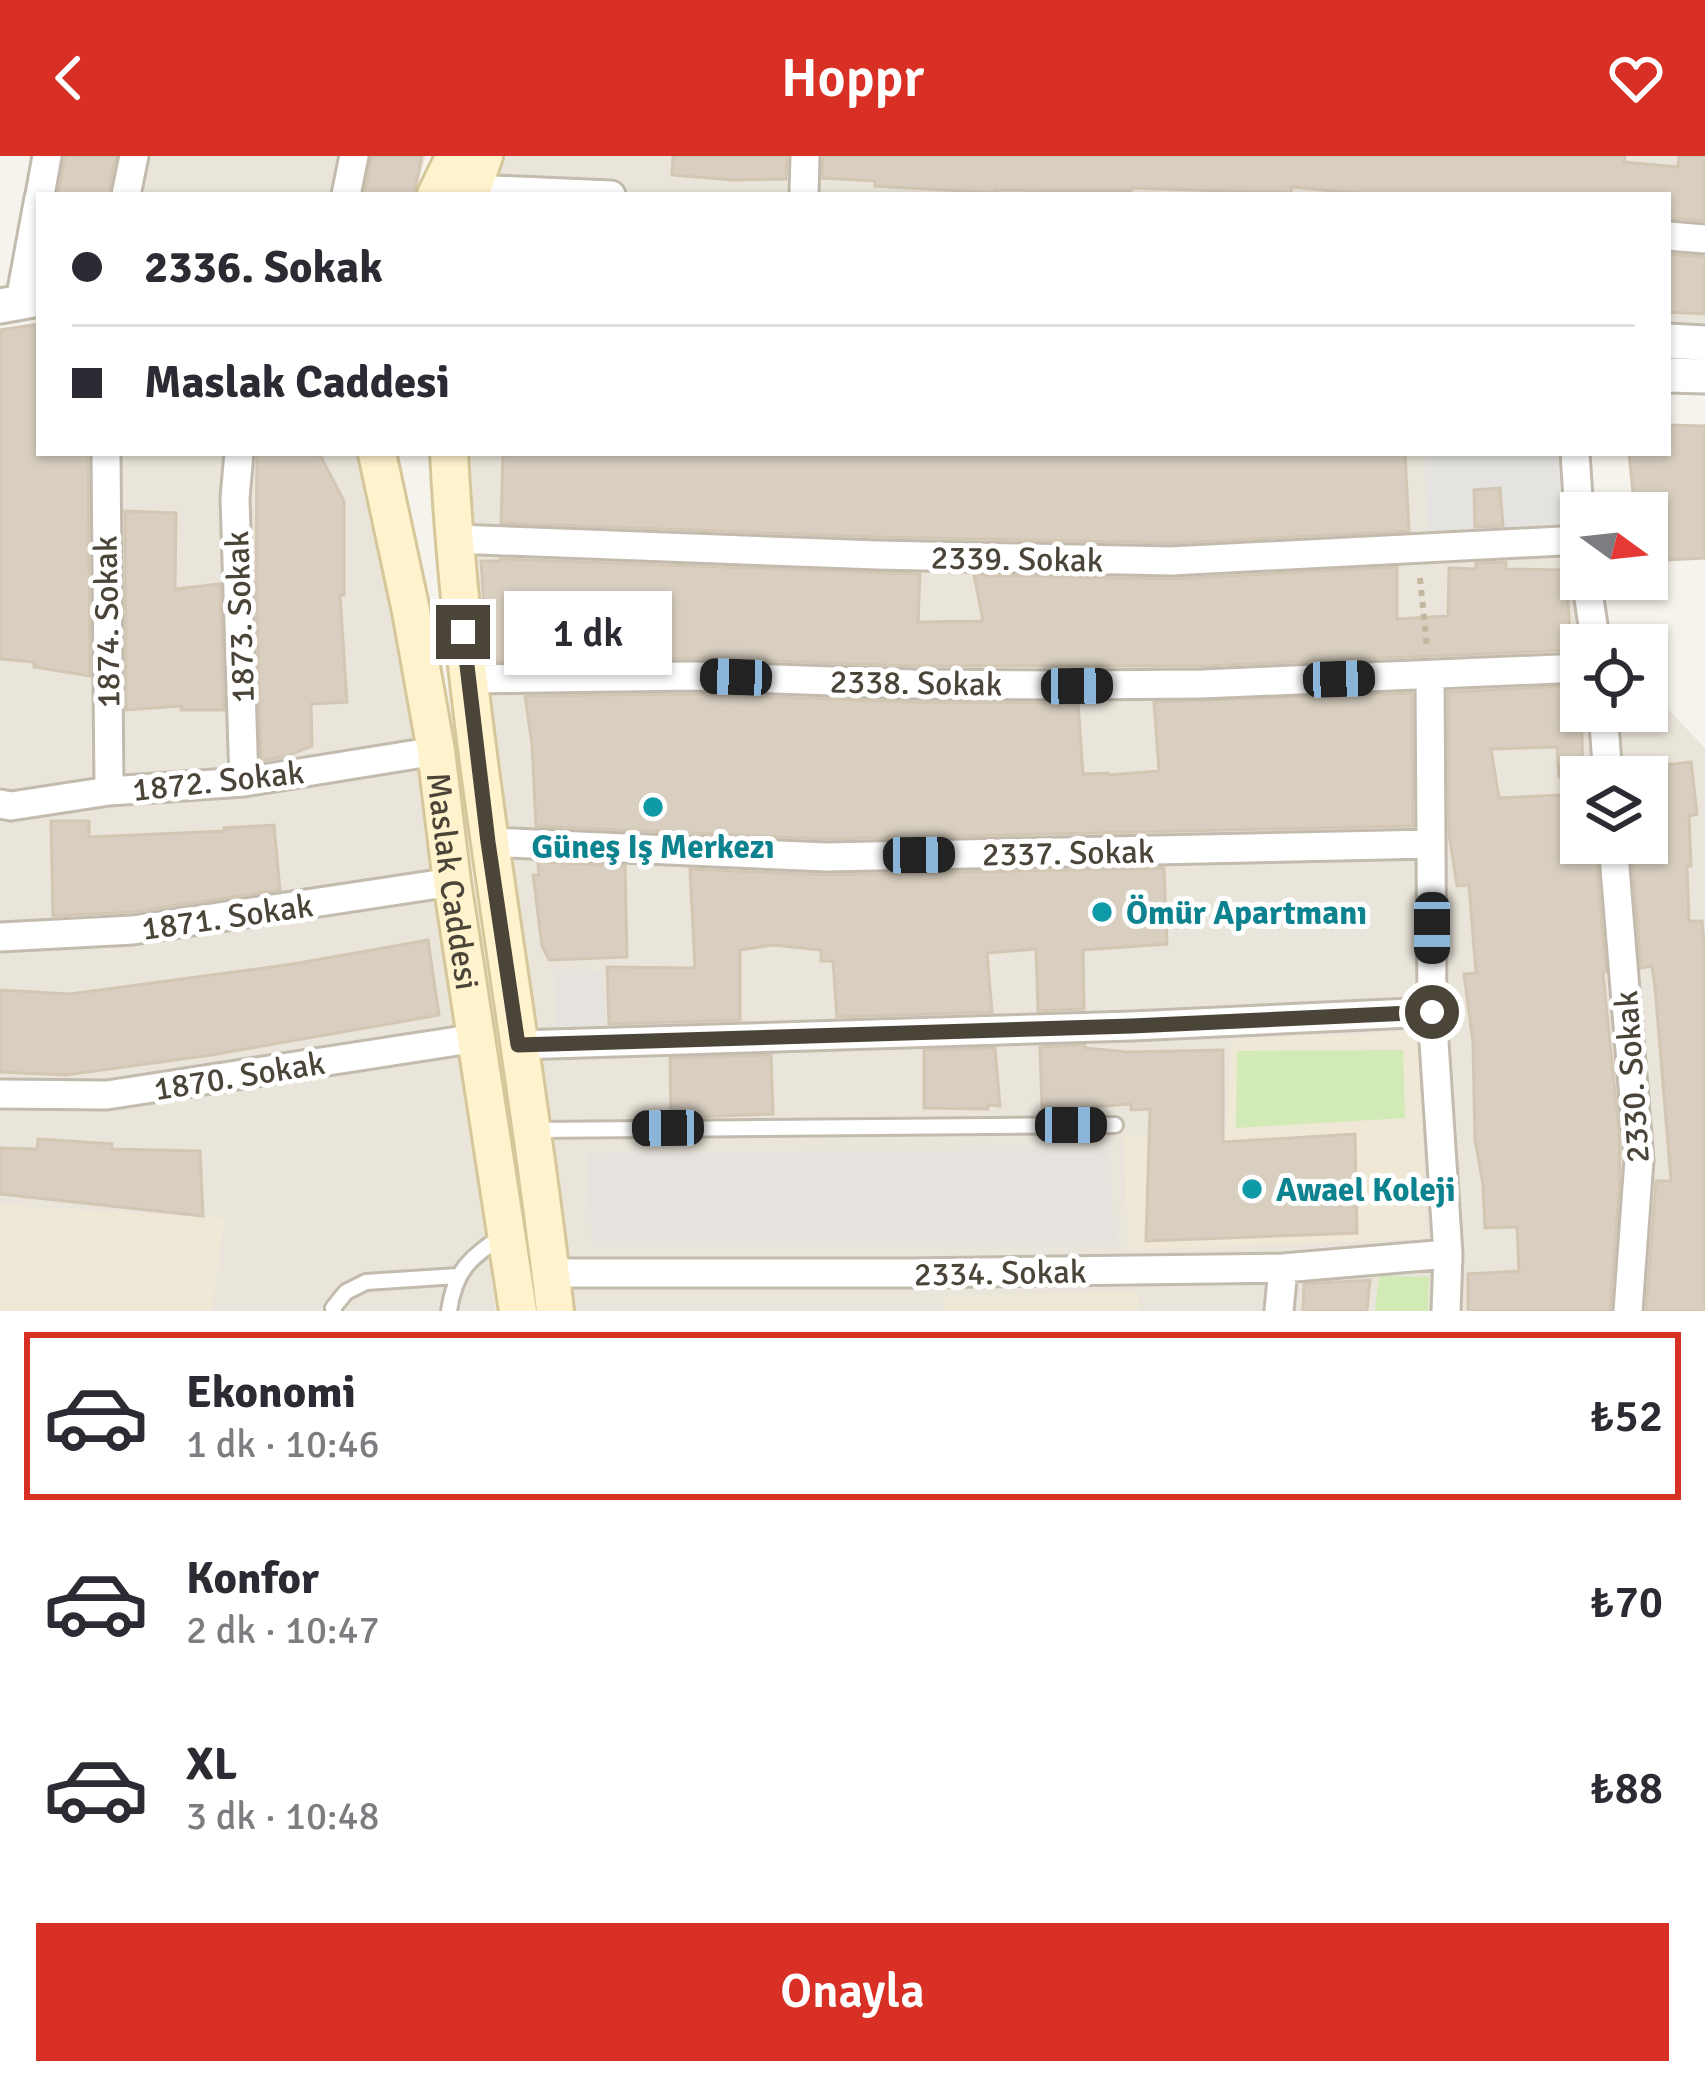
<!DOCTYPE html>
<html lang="tr">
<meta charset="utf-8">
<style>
body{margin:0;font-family:Signika,sans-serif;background:#f2f2f3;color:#2b2b33;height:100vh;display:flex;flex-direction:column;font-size:45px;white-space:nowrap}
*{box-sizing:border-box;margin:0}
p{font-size:39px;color:#7c7c81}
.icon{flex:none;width:66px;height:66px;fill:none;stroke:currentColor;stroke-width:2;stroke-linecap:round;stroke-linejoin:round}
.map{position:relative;height:1155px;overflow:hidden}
.side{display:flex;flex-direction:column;background:#fff;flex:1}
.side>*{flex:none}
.banner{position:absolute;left:36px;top:36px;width:1635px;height:264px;border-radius:0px;box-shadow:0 3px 9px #0004;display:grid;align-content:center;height:264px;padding:0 36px;background:#fff}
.needle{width:78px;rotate:105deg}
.tools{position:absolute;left:1560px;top:336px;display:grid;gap:24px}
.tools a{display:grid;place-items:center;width:108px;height:108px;border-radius:0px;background:#fff;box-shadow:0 3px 9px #0004;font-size:60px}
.end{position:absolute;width:54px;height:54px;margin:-27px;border:15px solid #4b4439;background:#fff;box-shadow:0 0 0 6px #fff}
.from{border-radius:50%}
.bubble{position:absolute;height:84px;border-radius:0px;background:#fff;box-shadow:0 3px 9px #0004;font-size:39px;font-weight:600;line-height:84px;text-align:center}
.car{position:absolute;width:36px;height:72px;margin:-36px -18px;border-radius:15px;box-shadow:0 0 9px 3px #0007;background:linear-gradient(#222 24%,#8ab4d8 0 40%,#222 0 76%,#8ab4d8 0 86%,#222 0)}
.banner b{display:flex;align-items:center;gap:42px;height:114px;font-size:45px}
.banner b+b{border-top:3px solid #e1e1e2}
.banner i{width:30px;height:30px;background:#2b2b33}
ul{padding:21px 0 0;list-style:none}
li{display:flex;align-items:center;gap:36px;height:168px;margin:0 24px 18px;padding:0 12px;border:6px solid transparent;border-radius:0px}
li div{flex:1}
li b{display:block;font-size:45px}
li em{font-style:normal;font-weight:600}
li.on{border-color:#d93025}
li>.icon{width:108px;height:108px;stroke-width:1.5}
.action{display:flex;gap:24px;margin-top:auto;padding:24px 36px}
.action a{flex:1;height:138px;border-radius:0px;background:#d93025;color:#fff;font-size:48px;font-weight:600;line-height:138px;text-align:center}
header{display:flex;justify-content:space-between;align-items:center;height:156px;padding:0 36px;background:#d93025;color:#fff;font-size:54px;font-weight:600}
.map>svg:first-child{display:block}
.residential{fill:#eae5da;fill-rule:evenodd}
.industrial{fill:#e6e2dd}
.education{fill:#efe8d6}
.green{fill:#d2eab5}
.parking{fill:#e5e3e0}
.building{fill:#d8cfc1;stroke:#d3c7b4;stroke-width:3}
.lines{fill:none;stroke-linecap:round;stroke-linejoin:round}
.service-casing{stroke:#c2bbae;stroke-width:20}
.minor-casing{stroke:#c2bbae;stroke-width:33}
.tertiary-casing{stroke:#c2bbae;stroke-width:39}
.secondary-casing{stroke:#d6c79b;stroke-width:42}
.path{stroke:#c4b79f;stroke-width:6;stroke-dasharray:6 6;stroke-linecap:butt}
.service{stroke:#fff;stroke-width:14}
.minor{stroke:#fff;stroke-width:27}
.tertiary{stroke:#fff;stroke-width:33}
.secondary{stroke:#fff3cd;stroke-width:36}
.route{stroke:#4b4439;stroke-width:15}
.culture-dot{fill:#0f9aa8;stroke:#fff;stroke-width:4.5}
.labels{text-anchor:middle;stroke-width:10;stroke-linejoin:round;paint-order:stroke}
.street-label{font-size:33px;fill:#4b4439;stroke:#fff}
.culture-label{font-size:33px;font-weight:bold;fill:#0d838f;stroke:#fff;text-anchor:start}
</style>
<header><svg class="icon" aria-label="back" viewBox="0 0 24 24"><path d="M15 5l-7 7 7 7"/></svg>Hoppr<svg class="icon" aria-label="heart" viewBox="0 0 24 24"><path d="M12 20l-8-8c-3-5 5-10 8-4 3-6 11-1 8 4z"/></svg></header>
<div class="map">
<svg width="1705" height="1155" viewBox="0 0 1705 1155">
<rect width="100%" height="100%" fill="#f6f3ec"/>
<path class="residential" d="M34,0h392l-7,22 -43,17h-337v58l-27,3z
M492,0h1213v180l-37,-1v-140h-1186z
M39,169v128h324l7,24 70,429 56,405h-496v-983z
M467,297h1122l6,60h-14v66h21l6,66h-27v66h66v-24l58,61v563h-1140l-96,-718zM1581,621h66v66h-66z"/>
<path class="industrial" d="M554,813l49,2 3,56 -50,3z
M1109,994l6,96h-523l-5,-93z"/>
<path class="education" d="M1419,876l7,207 -298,11 -4,-114 103,-5 4,-92z
M0,1049l224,13 -12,93h-212z
M1138,1135v20h-194v-15z"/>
<path class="green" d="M1403,894l2,68 -169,10 1,-77z
M1379,1120l50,1 -1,34h-53z"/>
<path class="parking" d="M1425,297h132l8,73 -138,8z"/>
<path class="building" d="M65,0h51l-8,39h-50z
M372,0h50l-8,39h-50z
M673,0h114l-1,23 -54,1 -60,-5z
M823,0h802l-1,6 54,5 1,-11h26v65l-37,-3v-23h-293l-84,-8v6l-159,-5 -1,3 -135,-1v3l-121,-7v-5l-53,-3z
M1668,98l37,3v57l-37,-2z
M39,168v129h49l2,223 -56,-9v-5l-34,-3v-329z
M1668,269l37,1v132l-58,3v-48h-12l-6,-60h39z
M257,297h62l25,48v94h-4l7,107 -36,2 1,42 -28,11 -23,4 -5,-181z
M503,297h902l4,78 -238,12 -293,-6 -377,-14z
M1500,332l3,38 -28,1 -1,-37z
M125,355l51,2 -1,76 45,-5 4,126h-43v-4l-55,4z
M500,403l420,15 -2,48 65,-1 -9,-46 197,4 226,-12v52l51,-3 1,-48 27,1v-6l30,-1v7l60,1 5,80 -369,16h-289l-221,-8 -199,3 -5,-56 -4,1 -3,-45h19z
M1573,530v9h8l2,82h-24l-2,-30 -66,2 8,49 82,-4v49h14l11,129 -3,1 16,158 1,47 -10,133h-142v-37l51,-3 -2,-44 -32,1 -2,-44 -8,-44 -2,-97 -9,-69 12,-1 -7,-88 -12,1 -8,-52 -1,-142z
M1412,537l1,133 -587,13 -290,-13 -4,-82 -7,-48 167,-2 220,8 166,1 5,71 25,-1v2l51,-4 -5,-69z
M1691,606l6,52 -8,2 2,50h-4l2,55h13l3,33v357h-59l10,-130h15l-16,-194 -3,-21 -11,2 -10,-125h16v-76z
M51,665h38v16l136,-6 -1,-3 50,-3 6,65 -149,22 -78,4z
M538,706l87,4 2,91 -78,3 -7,-14 -9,-71h6z
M1164,712l3,76 -84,6 1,59 -46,2 -2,-62 -49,4 5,59 -155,5 -4,-56h-12v-11l-48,-5 -33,5v70l-131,4 -2,-57 88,1 -5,-99 136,6z
M428,784l11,75 -228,40 -145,20 -66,-3v-82l70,4 223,-30z
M1085,889v3l42,4 96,-2v92l132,-8 2,99 -211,8 4,-132 -19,1v-6l-54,4 -35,-1 -2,-60z
M995,892l5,58 -12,-1v4l-64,-1v-58z
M771,899l2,59 -102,4 -1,-60z
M38,983l74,5v5l88,2 3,65 -203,-22v-46l37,1z
M1370,1124l-3,31h-64l1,-27z"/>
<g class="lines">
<defs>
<path id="service" d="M534,974l581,-5
M334,1155l-1,-3 13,-16 20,-10 91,-6
M449,1155c6,-41 20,-52 53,-75"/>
<path id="minor" d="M472,33l139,6
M40,39l7,-39
M126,39l8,-39
M346,39l8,-39
M804,39l1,-39
M1668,80l37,3
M20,145l19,-103
M106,297l3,338
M239,297l-4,45 9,284
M1575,297l6,89
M454,383l423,16 294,6 410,-21
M1586,423l10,66
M1430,520l2,336 16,242 -2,57
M467,523l225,-3 221,8 164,1 125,-1 379,-16
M1603,555l5,66
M0,648l11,2 98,-15 135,-9 192,-31
M488,686l338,15 605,-13
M1613,687l26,317 -11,151
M0,781l133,-7 319,-48
M518,889l614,-19 300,-14
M0,938l107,1 370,-57
M551,1117h358l374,-5 165,-14
M1279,1155l4,-43"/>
<path id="tertiary" d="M0,150l39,-7
M1668,185l37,2
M1668,219l37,1"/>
<g id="secondary">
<path d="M436,39l19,-39"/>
<path d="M470,39l14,-39"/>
<path id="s1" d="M377,297l34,158 25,140 16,131 66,429"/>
<path d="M449,297c15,289 74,571 106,858"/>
</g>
</defs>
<use href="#service" class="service-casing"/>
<use href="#minor" class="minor-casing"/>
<use href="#tertiary" class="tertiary-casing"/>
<use href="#secondary" class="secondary-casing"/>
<path class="path" d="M1420,422l7,70"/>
<use href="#service" class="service"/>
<use href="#minor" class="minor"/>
<use href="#tertiary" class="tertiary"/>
<use href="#secondary" class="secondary"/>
</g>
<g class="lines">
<path class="route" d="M463,476l25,210 30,203 614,-19 300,-14"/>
</g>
<g class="culture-dot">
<circle cx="653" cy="651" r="12"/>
<circle cx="1102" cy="756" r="12"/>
<circle cx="1252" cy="1033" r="12"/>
</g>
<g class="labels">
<g class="street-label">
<text transform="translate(1017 402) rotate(1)" y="12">2339. Sokak</text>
<text transform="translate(239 461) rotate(-92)" y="12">1873. Sokak</text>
<text transform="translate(106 466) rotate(-91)" y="12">1874. Sokak</text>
<text transform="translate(916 526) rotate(1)" y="12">2338. Sokak</text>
<text transform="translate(218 624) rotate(-6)" y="12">1872. Sokak</text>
<text transform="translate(1068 696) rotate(-1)" y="12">2337. Sokak</text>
<text dy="12" stroke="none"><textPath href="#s1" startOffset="435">Maslak Caddesi</textPath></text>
<text transform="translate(227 760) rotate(-8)" y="12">1871. Sokak</text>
<text transform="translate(239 919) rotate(-9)" y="12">1870. Sokak</text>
<text transform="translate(1631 921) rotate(-94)" y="12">2330. Sokak</text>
<text transform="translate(1000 1116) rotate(-1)" y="12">2334. Sokak</text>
</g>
<g class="culture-label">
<text x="653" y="702" text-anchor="middle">Güneş Iş Merkezı</text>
<text x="1126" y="768">Ömür Apartmanı</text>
<text x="1276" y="1045">Awael Koleji</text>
</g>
</g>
</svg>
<div class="tools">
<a><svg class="needle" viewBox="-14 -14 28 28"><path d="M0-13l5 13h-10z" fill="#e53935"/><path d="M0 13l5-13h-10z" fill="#7c7c81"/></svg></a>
<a><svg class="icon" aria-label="locate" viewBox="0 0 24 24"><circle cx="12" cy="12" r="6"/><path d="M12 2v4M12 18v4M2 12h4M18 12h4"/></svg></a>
<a><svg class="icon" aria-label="layers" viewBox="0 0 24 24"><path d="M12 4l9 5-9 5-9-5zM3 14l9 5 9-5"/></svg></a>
</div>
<i class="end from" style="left:1432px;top:856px"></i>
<i class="end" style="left:463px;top:476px"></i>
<div class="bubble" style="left:504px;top:435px;width:168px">1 dk</div>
<i class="car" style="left:736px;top:521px;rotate:272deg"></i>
<i class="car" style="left:1339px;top:523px;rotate:88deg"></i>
<i class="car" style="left:1077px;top:530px;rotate:89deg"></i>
<i class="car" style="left:919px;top:699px;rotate:89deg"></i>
<i class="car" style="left:1432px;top:772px;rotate:180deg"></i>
<i class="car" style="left:1071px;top:969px;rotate:90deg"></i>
<i class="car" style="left:668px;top:972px;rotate:269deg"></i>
<div class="banner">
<b><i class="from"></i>2336. Sokak</b>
<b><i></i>Maslak Caddesi</b>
</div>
</div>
<section class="side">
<ul>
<li class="on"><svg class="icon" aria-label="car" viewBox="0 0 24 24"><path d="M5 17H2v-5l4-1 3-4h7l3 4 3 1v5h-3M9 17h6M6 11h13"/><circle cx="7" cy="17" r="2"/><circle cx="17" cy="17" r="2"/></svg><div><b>Ekonomi</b><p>1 dk · 10:46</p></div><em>₺52</em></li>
<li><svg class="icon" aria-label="car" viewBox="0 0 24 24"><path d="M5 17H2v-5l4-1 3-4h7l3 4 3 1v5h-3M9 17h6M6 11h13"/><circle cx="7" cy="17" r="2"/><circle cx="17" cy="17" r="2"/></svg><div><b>Konfor</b><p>2 dk · 10:47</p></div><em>₺70</em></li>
<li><svg class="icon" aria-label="car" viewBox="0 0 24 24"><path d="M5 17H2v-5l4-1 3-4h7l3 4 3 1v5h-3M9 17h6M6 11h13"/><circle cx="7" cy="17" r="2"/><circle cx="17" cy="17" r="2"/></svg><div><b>XL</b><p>3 dk · 10:48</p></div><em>₺88</em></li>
</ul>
<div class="action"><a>Onayla</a></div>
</section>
